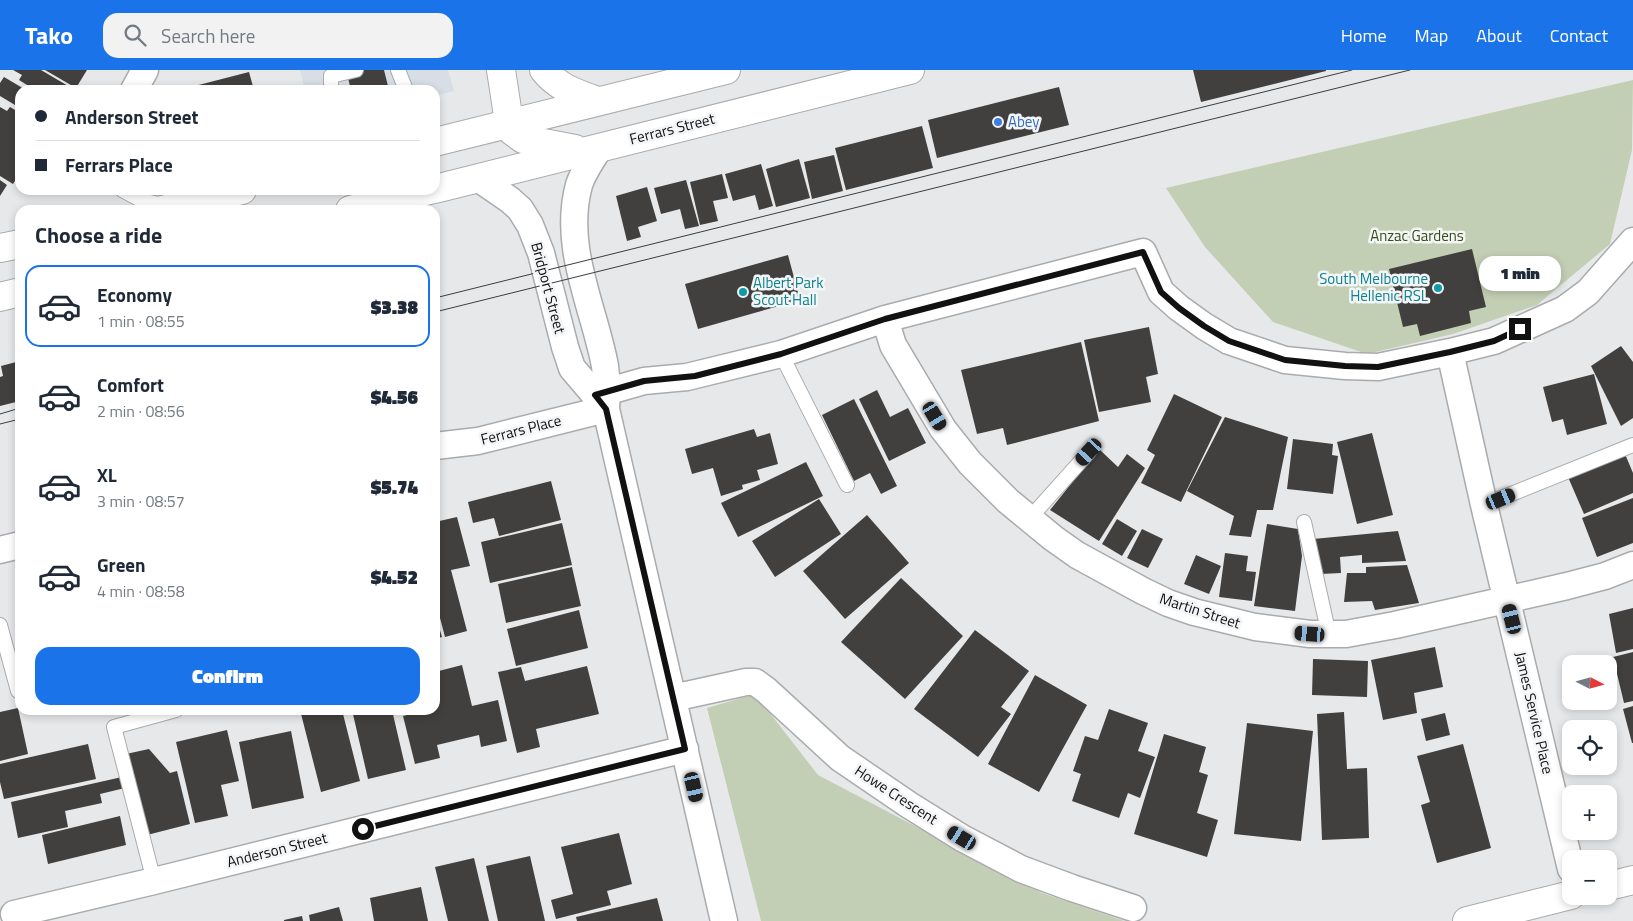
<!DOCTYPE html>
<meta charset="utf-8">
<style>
body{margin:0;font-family:"Titillium Web",sans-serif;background:#f2f2f3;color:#1f2937;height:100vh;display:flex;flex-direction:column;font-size:19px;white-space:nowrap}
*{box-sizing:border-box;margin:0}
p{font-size:16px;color:#747a83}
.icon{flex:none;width:28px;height:28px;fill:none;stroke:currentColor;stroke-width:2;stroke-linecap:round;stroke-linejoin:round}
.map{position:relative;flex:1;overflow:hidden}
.panel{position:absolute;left:15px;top:135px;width:425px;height:510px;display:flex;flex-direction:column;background:#fff;border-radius:15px;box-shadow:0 2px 8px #0003}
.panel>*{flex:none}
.top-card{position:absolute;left:15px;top:15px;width:425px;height:110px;border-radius:15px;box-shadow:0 2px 8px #0003;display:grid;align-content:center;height:110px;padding:0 20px;background:#fff}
.needle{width:32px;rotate:96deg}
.controls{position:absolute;left:1562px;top:585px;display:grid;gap:10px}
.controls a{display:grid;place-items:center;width:55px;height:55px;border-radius:10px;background:#fff;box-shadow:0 2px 8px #0003;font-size:25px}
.end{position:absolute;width:22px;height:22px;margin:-11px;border:6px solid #111112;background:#fff;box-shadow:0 0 0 2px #fff}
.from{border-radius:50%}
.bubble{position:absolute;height:35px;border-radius:15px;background:#fff;box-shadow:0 2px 8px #0003;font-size:16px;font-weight:800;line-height:35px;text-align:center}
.car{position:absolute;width:15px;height:30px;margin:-15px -8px;border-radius:6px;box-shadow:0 0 4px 1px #0007;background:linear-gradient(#222 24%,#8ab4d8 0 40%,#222 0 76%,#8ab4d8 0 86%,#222 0)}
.top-card b{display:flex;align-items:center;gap:18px;height:48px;font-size:19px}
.top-card b+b{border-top:1px solid #e0e1e3}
.top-card i{width:12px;height:12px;background:#1f2937}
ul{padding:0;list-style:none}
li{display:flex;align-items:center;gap:15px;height:82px;margin:0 10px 8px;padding:0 10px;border:2px solid transparent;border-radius:15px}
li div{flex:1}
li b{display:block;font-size:19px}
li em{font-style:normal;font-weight:800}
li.on{border-color:#1a73e8}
li>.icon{width:45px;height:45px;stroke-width:1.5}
h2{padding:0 20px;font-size:22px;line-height:60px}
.button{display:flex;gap:10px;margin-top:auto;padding:10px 20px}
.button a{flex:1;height:58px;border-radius:15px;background:#1a73e8;color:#fff;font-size:20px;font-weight:800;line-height:58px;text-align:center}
header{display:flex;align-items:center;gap:30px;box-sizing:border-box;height:70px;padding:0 25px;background:#1a73e8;color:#fff}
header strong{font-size:24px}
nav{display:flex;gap:28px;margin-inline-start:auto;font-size:18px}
.search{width:350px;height:45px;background:#f2f2f3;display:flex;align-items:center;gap:12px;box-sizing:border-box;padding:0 18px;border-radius:15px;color:#747a83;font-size:19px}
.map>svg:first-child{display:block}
.built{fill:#d7dee6}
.green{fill:#c3cfb4}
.building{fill:#42403f}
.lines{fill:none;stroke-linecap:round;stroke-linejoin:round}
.lane-casing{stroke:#aaabad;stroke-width:16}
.street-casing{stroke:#aaabad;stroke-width:29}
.secondary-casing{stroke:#aaabad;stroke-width:30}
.primary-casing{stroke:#aaabad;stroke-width:30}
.lane{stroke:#fff;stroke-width:14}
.street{stroke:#fff;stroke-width:26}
.secondary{stroke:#fff;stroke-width:28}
.primary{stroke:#fff;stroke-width:28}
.tram{stroke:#3c3d3e;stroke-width:1}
.route{stroke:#111112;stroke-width:6}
.shop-dot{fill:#3f7fe0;stroke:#f4f5f7;stroke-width:2}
.culture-dot{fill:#0f9aa8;stroke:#f4f5f7;stroke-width:2}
.labels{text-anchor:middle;stroke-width:5;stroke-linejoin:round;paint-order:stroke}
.shop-label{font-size:15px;fill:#366cbe;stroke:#f4f5f7;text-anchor:start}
.street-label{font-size:15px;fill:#111112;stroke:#f4f5f7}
.park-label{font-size:15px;fill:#394d17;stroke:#f4f5f7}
.culture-label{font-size:15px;fill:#0d838f;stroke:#f4f5f7;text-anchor:end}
</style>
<header>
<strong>Tako</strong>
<div class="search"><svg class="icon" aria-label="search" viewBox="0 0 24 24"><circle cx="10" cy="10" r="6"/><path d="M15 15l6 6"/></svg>Search here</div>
<nav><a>Home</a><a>Map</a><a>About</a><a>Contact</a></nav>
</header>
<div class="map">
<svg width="1633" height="851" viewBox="0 0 1633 851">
<rect width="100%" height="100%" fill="#e7e8ea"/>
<path class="built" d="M300,0h148l6,21 -19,5v-6h-130z"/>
<path class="green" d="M1633,10l-1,70 -22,94 -73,61 -84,29 -86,20 -94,-32 -68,-75 -39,-59z
M755,624l63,81 224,118 82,28h-363l-54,-213z"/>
<path class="building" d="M13,0h28l34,20h-40l-16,-10 3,-5z
M45,0h42l-11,18z
M346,0h38l5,20h-38z
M1193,0h133v1l-125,31z
M249,2l5,18h-71v-1z
M4,7l22,13h-6v18l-20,-12v-13z
M288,16l1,4h-14v-1z
M1059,17l10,38 -132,33 -9,-38z
M0,37l7,4 3,-4 10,6v60l-7,11 -13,-8z
M922,56l11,42 -87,22 -11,-42z
M834,85l9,36 -31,8 -8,-37z
M799,89l11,39 -34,9 -10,-38z
M761,94l12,42 -14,4 -4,-15 -22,6 -8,-27z
M722,104l6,24 -15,3 5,20 -18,4 -10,-43z
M0,110l7,5 -7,11z
M686,110l13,46 -14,3 -5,-20 -19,5 -7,-26z
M647,117l10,34 -19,6 3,10 -14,4 -11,-45z
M1472,179l14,58 -17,4 2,12 -51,13 -3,-12 -14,3 -14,-58z
M788,185l12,45 -102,29 -13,-45z
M1149,257l9,47 -12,3 5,25 -52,10 -15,-72z
M1081,272l18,79 -92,24 -4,-17 -26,6 -16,-64z
M1621,276l12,16v56l-12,8 -30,-60z
M20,291v40l-20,5v-29l3,-1 -2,-10z
M1594,304l13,50 -40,11 -4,-16 -11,3 -9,-35z
M877,320l13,27 18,-9 18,35 -37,18 -30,-62z
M1174,324l48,23 -41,85 -40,-19 14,-28 -8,-5z
M854,329l43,87 -16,8 -11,-21 -16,8 -32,-66z
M1225,347l63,20 -15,73h-16l-6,27 -22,-2 5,-19 -47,-25z
M754,359l3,8 13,-4 8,31 -21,6 3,10 -18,5 1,4 -22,7 -8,-28 -21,6 -7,-25z
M1372,363l21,82 -36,9 -20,-82z
M1293,369l40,5 -1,11 6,1 -5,38 -46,-5z
M1099,379l19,18 9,-13 18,14 -46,73 -49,-31z
M1625,384l8,19v20l-49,21 -16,-37z
M806,392l17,34 -85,41 -17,-34z
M551,411l10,39 -62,16 -5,-18 -21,5 -5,-21z
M1633,428v45l-36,14 -15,-39z
M819,429l22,35 -66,43 -23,-36z
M867,445l42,48 -64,56 -42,-48z
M457,447l13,49 -19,4 16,61 -22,6 -10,-38v-77z
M1117,449l20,12 -15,25 -20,-12z
M562,453l10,42 -82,18 -9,-41z
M1267,454l31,5 4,27 -7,55 -41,-5z
M1142,459l21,10 -15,29 -21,-10z
M1398,461l8,30 -44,2v-8l-22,2 1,16 -20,1 -8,-35z
M1225,483l23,3 -2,15 10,1 -4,29 -33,-4z
M1196,485l25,11 -12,28 -25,-10z
M1407,495l12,38 -44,7 -3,-9 -28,1 3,-29h19v-6z
M572,497l9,39 -75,17 -8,-39z
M901,508l62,58 -58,63 -64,-57z
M1633,538v41l-17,4 -7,-39z
M579,540l9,38 -72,18 -9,-37z
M435,544l7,23 -7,2z
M975,560l54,41 -28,36 10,7 -33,43 -64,-48z
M1435,577l8,40 -29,6 3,20 -34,7 -12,-60z
M1633,582v49l-9,2 -11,-46z
M1313,589l55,2 -1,36 -55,-2z
M462,595l10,41 26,-6 9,41 -26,6 -2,-12 -42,10 3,13 -25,6 -12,-48 24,-6h8v-38z
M587,596l12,48 -63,15 4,18 -23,6 -19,-81 23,-5 4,14z
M1035,605l52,30 -48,87 -51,-28z
M1633,636v37h-1l-9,-34z
M18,638l10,46 -28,7v-49z
M1109,639l39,14 -10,28 17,6 -15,41 -12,-5 -9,25 -47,-17 9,-27 -8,-3 12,-35 13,4z
M300,640h42l18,71 -39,11z
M352,640h40l14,60 -38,9z
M1344,642l3,57 20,-1 2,70 -47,2 -5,-126z
M1445,643l5,22 -24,6 -5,-22z
M1247,653l66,8 -12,110 -67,-7z
M227,660l12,51 -18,4 7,31 -33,7 -19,-81z
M291,661l13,67 -52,11 -13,-67z
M1164,664l42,13 -7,25 9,3 -11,38 21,7 -11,37 -73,-23z
M88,674l8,35 -92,20 -4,-17v-18z
M1463,674l28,104 -54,15 -16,-58 9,-3 -13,-46z
M149,679l21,24 7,-2 13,53 -43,11 -21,-81z
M122,707l3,11 -25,6 2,9 -37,8 3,16 -50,11 -7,-36z
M120,746l6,29 -78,19 -6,-29z
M619,763l13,51 -25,7 4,14 -55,14 -5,-19 22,-6 -12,-47z
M530,786l15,65h-47l-12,-55z
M474,788l15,63h-41l-13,-54z
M421,817l7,34h-54l-4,-23z
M657,828l6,23h-86l-1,-4z
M339,837l4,14h-33l-1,-6z
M302,846l1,5h-19v-1z"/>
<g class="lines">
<defs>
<path id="lane" d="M398,0l8,20
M331,20v-14l25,-6
M122,120l19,10 27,6
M781,284l66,131
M1484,435l149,-60
M1029,449l60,-67
M1304,452l25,113
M0,555l18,66
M154,811l-40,-154 62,-17"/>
<path id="street" d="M134,20l11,-20
M599,78c-7,12 -16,24 -20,37 -17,62 15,122 26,181 2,14 2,28 1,43l118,512
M478,108l32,22 10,9 10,16 11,28 24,94 7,21 34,40
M885,249l8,26 50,84 27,34 38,38 45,37 24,17 66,36 25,12 26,9 61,15 55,7h36l49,-9 172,-39 38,-10 28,-11
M1450,282l34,153 87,364
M595,325l49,-14 43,-4 94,-23 104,-35 258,-67 18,40 18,16 25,18 25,15 56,19 60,6 33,1 72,-15 44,-11 71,-32 23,-17 45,-51
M435,376l43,-5 128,-32
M0,480l20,-5
M673,628l73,-16h9l11,8 74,68 69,47 53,33 59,31 51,19 61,20
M14,844l140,-33 531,-132"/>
<path id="secondary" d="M501,0l8,52
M544,0c14,18 34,24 54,31
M1609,816l24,-6
M1467,851l104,-26"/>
<path id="primary" d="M509,52l3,9 11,8 52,10
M435,72l291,-72
M435,119l475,-119
M162,140l80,-20
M350,140l80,-20
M0,178l20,-4
M0,227l20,-5"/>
</defs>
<use href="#lane" class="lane-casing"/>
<use href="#street" class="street-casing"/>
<use href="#secondary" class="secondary-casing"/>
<use href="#primary" class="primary-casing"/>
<use href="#lane" class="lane"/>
<use href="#street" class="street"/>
<use href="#secondary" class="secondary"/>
<use href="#primary" class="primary"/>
<path class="tram" d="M435,228l917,-228
M435,242l975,-242
M0,344l20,-6
M0,354l20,-5"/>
</g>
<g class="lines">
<path class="route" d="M363,759l322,-80 -79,-340 -11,-14 49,-14 51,-5 86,-22 104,-35 258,-67 18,40 18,16 25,18 25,15 56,19 60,6 33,1 72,-15 44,-11 26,-12"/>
</g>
<circle class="shop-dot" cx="998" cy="52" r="5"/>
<g class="culture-dot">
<circle cx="1438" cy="218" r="5"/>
<circle cx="743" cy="222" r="5"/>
</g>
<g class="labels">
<g class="shop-label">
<text x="1008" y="57">Abey</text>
</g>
<g class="street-label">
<text transform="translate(672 59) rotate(-14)" y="5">Ferrars Street</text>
<text transform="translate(548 218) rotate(75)" y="5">Bridport Street</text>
<text transform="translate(521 360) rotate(-14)" y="5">Ferrars Place</text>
<text transform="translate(1200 541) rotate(18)" y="5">Martin Street</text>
<text transform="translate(1534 643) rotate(77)" y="5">James Service Place</text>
<text transform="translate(896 725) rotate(33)" y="5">Howe Crescent</text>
<text transform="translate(277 780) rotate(-14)" y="5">Anderson Street</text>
</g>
<g class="park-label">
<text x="1417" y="171">Anzac Gardens</text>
</g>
<g class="culture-label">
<text x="1428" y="214">South Melbourne<tspan x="1428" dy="17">Hellenic RSL</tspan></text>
<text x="753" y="218" text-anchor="start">Albert Park<tspan x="753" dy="17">Scout Hall</tspan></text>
</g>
</g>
</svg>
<div class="controls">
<a><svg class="needle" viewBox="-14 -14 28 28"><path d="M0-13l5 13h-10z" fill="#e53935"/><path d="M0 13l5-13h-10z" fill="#747a83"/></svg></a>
<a><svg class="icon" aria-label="locate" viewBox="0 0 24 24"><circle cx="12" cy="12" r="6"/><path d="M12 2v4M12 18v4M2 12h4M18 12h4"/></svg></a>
<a>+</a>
<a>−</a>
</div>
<i class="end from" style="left:363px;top:759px"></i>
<i class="end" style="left:1520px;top:259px"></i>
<div class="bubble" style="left:1479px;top:186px;width:82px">1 min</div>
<i class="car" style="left:935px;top:346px;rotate:149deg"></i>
<i class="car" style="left:1089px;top:382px;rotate:222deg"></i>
<i class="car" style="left:1501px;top:429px;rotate:68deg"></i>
<i class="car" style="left:1512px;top:549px;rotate:346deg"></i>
<i class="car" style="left:1310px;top:564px;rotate:274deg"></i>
<i class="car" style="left:694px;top:717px;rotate:167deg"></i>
<i class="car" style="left:962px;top:768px;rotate:301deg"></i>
<div class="top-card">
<b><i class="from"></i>Anderson Street</b>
<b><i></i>Ferrars Place</b>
</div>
<section class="panel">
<h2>Choose a ride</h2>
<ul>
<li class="on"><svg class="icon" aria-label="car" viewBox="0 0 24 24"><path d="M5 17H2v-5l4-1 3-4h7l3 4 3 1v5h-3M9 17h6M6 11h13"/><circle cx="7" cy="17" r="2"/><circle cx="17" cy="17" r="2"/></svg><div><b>Economy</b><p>1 min · 08:55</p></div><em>$3.38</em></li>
<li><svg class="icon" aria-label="car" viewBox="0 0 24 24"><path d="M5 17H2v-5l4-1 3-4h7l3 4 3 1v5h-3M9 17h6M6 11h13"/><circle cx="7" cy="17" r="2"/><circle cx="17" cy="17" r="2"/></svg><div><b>Comfort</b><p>2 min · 08:56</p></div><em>$4.56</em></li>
<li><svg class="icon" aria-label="car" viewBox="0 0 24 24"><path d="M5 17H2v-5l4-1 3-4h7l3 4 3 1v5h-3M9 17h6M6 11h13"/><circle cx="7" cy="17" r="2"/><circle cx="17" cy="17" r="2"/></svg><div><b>XL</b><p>3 min · 08:57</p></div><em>$5.74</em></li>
<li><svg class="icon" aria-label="car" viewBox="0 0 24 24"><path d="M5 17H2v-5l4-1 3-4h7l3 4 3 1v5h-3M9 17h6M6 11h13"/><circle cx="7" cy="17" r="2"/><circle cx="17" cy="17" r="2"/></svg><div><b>Green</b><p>4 min · 08:58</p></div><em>$4.52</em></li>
</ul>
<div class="button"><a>Confirm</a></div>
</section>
</div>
